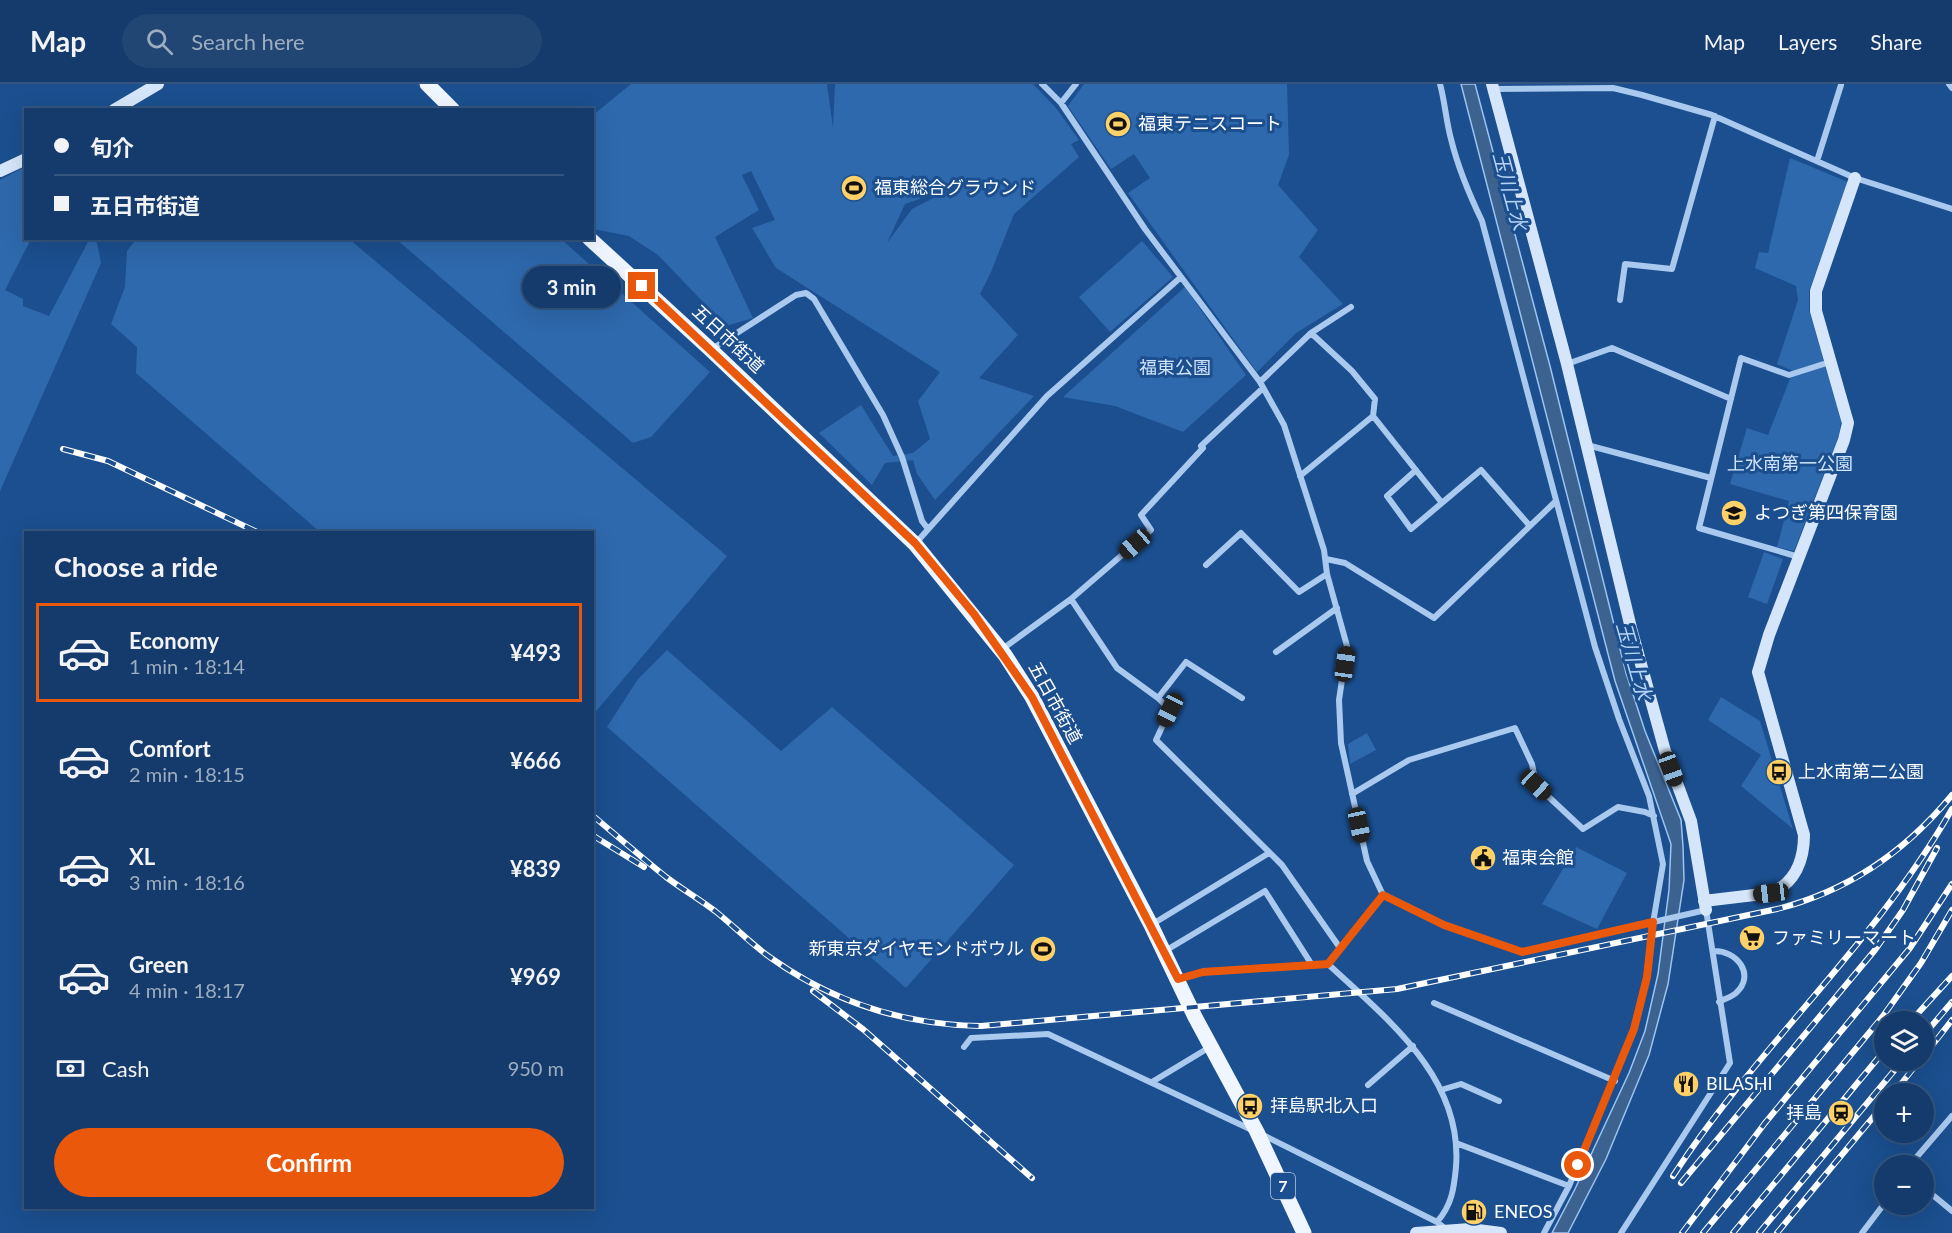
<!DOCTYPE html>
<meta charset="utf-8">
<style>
body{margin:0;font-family:Lato,"Noto Sans JP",sans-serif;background:#214673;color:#f1f3f6;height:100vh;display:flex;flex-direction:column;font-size:22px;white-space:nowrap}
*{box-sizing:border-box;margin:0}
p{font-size:20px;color:#9dadc1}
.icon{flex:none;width:33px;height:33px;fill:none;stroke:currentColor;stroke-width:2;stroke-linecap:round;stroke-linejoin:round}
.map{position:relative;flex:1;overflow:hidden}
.sheet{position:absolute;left:24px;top:447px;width:570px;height:678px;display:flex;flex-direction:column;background:#143b6b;border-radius:0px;box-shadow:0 6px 24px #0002,0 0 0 2px #33557e}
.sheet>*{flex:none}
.banner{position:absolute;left:24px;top:24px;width:570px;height:132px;border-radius:0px;box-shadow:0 6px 24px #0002,0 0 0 2px #33557e;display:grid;align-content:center;height:132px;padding:0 30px;background:#143b6b}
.fabs{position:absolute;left:1874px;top:927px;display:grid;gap:12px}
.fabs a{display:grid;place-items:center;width:60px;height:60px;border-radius:50%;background:#143b6b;box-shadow:0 6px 24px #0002,0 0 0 2px #33557e;font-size:30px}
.end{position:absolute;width:27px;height:27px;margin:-14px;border:8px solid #ea580c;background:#fff;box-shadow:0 0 0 3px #fff}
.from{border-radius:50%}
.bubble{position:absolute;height:42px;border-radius:21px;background:#143b6b;box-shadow:0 6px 24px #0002,0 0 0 2px #33557e;font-size:20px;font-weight:700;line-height:42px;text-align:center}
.car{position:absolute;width:18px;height:36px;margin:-18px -9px;border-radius:8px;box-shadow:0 0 4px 2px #0007;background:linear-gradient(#222 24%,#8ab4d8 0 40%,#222 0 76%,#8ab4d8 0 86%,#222 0)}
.banner b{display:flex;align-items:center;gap:21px;height:57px;font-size:22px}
.banner b+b{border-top:2px solid #33557e}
.banner i{width:15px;height:15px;background:#f1f3f6}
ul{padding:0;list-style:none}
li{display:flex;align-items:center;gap:18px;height:99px;margin:0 12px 9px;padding:0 18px;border:3px solid transparent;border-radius:0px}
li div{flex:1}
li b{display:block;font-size:22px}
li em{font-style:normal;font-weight:700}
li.active{border-color:#ea580c}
li>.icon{width:54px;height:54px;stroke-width:1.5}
h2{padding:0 30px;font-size:27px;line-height:72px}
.pay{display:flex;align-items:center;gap:15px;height:66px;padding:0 30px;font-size:22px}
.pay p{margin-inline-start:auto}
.cta{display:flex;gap:12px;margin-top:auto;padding:12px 30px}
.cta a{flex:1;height:69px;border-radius:36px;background:#ea580c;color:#fff;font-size:24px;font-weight:700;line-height:69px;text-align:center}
header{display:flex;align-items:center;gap:36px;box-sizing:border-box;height:84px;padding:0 30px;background:#143b6b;border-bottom:2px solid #33557e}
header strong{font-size:28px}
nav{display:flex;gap:33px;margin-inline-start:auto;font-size:21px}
.search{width:420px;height:54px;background:#214673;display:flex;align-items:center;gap:15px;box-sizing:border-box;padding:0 21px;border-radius:33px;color:#9dadc1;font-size:22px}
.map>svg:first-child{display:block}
.green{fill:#2e69ad;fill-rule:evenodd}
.water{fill:#3c6290;stroke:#9cc4f0;stroke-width:1.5}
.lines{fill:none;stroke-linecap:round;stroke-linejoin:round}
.street{stroke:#a9c9ee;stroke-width:6}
.secondary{stroke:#d6e6fa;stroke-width:12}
.primary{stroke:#f0f6ff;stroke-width:15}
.rail-casing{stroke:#fff;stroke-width:6}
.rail{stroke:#1b4f8f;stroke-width:4;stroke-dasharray:11;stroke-linecap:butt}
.route{stroke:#ea580c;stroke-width:8}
.labels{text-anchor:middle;stroke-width:6;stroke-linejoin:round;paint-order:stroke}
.shield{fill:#1b4f8f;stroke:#bbcadd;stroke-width:1.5}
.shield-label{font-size:16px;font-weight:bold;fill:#fff}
.poi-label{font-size:18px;fill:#fff;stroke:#1b4f8f;text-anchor:start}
.street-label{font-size:18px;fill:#fff;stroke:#1b4f8f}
.park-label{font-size:18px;fill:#cfe3fa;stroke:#1b4f8f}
.water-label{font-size:20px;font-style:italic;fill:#b5d3f5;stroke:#1b4f8f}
</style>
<header>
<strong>Map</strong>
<div class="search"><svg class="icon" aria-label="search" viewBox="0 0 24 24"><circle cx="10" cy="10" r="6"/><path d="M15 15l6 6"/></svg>Search here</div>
<nav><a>Map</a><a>Layers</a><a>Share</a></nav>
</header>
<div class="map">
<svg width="1952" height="1149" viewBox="0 0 1952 1149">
<rect width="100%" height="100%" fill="#1b4f8f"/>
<path class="green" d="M631,0h196l6,44 2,-44h198l23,24 23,32 -8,4 8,13 -65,57 -23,58 -11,22 38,41 -39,43 55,18 -99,104 -18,-26 -4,-14 -28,3 -13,22 -53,-52 42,-28 32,51 20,-3 17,-14 -12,-38 22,-29 -164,-104 -24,-40 23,-8 -24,-49 -9,4 17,35 -44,27 38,81 -27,8 -68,-71 -29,-19 -36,-7 -1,-113zM959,101l-47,24 -25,34 18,-39z
M1084,0h203l2,71 -11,30 40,45 -19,27 44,47 -47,29 -39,39 -129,-179 22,-15 -16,-24 -23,15 -43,-63z
M1790,74l58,24 -39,109v19l32,111 -2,14 -45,116 -17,-4 12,-46 -59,-17 17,-56 21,7 25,-64 -16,-7 21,-64 -2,-14 -41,-18 4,-16 9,1z
M25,83l1,71 5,1 -26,51 18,9v7l26,10 40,-76 8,3 4,20 -101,228v-311z
M137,154l212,1 378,317 -134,159 -1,-183h-272l-184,-159 1,-26 -26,-23 14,-37 2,-36z
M396,155h165l149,133 -59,65 -18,6z
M1142,157l31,36 -63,55 -31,-35z
M1185,203l61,88 -63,57 -68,-26 -52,-9z
M1764,468l19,7 -16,45 -19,-7z
M667,566l114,101 51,-44 182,158 -108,123 -299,-261 31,-48z
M1721,613l39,24 33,108 -52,-43 20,-31 -53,-35z
M1367,649l9,17 -26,14 -2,-20z
M1576,763l51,26 -30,56 -55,-25z"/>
<path class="water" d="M1461,0h14l75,282 76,307 19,58 36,89 2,26 1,34 -16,104 -19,71 -43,104 -38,74h-16l23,-44 54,-116 16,-42 13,-57 11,-84 2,-46 -56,-163z"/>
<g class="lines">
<path class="street" d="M1042,0l19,19 84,126 115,153 24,43 40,125 3,24 20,72 -8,54 2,43 26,118 16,34
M1440,0c5,18 6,37 11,55 7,29 18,55 31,82l113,426 24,72 30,77 14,68 -11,65 -5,48 -13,52 -65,157 -25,47
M1949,0l3,4
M1494,5l119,-1 29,7 70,20 143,63 97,31
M1061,19l15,-19
M1817,77l24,-76
M1620,216l5,-36 47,5 43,-153
M1311,249l40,-26
M712,265l84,-54 10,-2 8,6 69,116 19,42 20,64 6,8
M1567,280l45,-16 119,51
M1260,298l51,-49 41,38 23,28 -2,17 -73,60
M1373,332l69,87
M1587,361l124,33
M1201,362l61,-57
M1416,386l-29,26 24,33 70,-59 48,55
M915,460l132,-148 134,-119
M1799,473l-100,-29 42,-170 48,17 41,-13
M1326,475l19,4 89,55 121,-116
M1206,481l35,-32 58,59 28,-18
M1071,515l46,69 41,30
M1001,566l70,-51 80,-69 -10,-15 62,-67
M1276,568l61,-44
M1242,614l-56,-36 -28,36 12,12 -14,30 126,125 58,83
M1352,710l57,-34 106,-32 17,36 4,21 47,44 35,-22 27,5 9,4
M1383,811l61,30 78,27 184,-42 24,153 -109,170
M1151,841l118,-72
M1165,867l100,-60 47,74
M1713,867c24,-1 43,24 23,42 -4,4 -12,6 -17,9
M1328,880l55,-69
M1178,895l25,-7 125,-8c59,55 135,113 128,203 -2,21 -4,38 -19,55
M1434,919l181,78
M964,963l7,-9 77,-4 204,96
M1152,998l58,-35
M1368,1001l45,-39
M1441,1006l20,-6 38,17
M1261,1050l176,88 9,7
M1456,1059l113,43
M1909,1082l43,-50
M1923,1103l29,24
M1862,1149l22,-29"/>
<path class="secondary" d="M1492,0l75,280 64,264 34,123 26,70 15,89
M114,26l44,-26
M0,87l26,-12
M1704,817l67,-8c24,-10 33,-33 33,-58l-46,-163 11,-37 75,-195 4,-17 -32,-112v-20l39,-113
M1416,1149l54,-4 31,4"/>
<path class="primary" d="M427,0l26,26
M589,154l122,112 204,194 90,111 27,42 119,228 44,92 62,115 47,101"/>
<defs>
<path id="rail" d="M63,365l45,12 149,71
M592,731c25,21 49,42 74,62 16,12 33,22 49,34 19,15 36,33 56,47 62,44 134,67 210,68l416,-37 380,-80c72,-18 128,-57 175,-114
M592,751l52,32
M813,907l51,39 168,148
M1910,938l42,-46
M1923,952l29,-34
M1923,973l29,-37
M1893,1010l27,-34
M1673,1092c84,-129 202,-232 279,-367
M1681,1099l194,-233 28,-40 34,-62
M1682,1149l83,-110 145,-175 42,-64
M1703,1149l180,-217 38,-53 31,-53
M1733,1149l151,-182
M1759,1149l144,-173
M1777,1149l107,-129"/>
</defs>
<use href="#rail" class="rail-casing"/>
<use href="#rail" class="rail"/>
</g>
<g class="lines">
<path class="route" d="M642,202l273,257 59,71 58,83 146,282 25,-7 125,-8 55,-69 61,30 78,27 131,-30 -6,55 -13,52 -56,136"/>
</g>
<defs>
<symbol id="stadium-disc" viewBox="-11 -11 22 22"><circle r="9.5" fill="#ffd166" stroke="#1b4f8f"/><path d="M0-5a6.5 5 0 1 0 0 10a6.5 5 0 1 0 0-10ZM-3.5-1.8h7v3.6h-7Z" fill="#111"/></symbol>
<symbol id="school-disc" viewBox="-11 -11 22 22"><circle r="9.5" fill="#ffd166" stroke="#1b4f8f"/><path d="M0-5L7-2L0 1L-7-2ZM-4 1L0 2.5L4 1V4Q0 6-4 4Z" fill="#111"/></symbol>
<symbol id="bus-disc" viewBox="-11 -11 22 22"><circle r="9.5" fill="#ffd166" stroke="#1b4f8f"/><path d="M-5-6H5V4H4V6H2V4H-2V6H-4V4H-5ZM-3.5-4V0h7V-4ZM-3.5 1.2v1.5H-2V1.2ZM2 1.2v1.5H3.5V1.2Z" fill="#111"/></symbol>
<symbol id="civic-disc" viewBox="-11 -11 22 22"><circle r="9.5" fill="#ffd166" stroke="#1b4f8f"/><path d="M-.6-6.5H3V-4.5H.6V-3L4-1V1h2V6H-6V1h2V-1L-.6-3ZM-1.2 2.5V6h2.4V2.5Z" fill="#111"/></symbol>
<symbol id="supermarket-disc" viewBox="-11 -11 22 22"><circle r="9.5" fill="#ffd166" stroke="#1b4f8f"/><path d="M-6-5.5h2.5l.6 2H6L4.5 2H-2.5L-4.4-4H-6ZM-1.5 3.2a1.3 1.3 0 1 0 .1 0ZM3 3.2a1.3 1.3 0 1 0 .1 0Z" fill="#111"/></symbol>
<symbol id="restaurant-disc" viewBox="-11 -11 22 22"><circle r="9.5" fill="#ffd166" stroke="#1b4f8f"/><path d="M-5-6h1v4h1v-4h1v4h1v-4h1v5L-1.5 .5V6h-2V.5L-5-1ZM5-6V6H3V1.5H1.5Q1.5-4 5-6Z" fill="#111"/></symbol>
<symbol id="station-disc" viewBox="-11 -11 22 22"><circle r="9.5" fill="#ffd166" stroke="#1b4f8f"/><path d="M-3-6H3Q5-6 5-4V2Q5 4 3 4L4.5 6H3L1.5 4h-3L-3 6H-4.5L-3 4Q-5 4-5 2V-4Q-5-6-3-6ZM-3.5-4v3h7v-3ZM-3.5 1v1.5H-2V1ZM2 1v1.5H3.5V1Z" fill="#111"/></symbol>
<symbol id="fuel-disc" viewBox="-11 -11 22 22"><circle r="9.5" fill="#ffd166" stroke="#1b4f8f"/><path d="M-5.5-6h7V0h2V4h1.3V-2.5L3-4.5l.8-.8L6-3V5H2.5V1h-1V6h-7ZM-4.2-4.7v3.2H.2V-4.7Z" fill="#111"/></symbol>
</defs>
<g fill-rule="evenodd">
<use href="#stadium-disc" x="1103" y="25" width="30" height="30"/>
<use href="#stadium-disc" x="839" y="89" width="30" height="30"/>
<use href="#school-disc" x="1719" y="414" width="30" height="30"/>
<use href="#bus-disc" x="1764" y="673" width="30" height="30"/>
<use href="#civic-disc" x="1468" y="759" width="30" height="30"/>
<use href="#supermarket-disc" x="1737" y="839" width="30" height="30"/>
<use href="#stadium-disc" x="1028" y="850" width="30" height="30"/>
<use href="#restaurant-disc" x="1671" y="985" width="30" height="30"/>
<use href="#bus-disc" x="1235" y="1007" width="30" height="30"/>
<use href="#station-disc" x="1826" y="1014" width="30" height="30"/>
<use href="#fuel-disc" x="1459" y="1113" width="30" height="30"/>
</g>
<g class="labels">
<rect class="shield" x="1271" y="1089" width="24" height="26" rx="4.5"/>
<g class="shield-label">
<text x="1283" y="1108">7</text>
</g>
<g class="poi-label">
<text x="1138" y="46">福東テニスコート</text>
<text x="874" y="110">福東総合グラウンド</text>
<text x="1754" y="435">よつぎ第四保育園</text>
<text x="1798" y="694">上水南第二公園</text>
<text x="1502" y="780">福東会館</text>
<text x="1772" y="860">ファミリーマート</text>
<text x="1024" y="871" text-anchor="end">新東京ダイヤモンドボウル</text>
<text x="1706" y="1006">BILASHI</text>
<text x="1270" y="1028">拝島駅北入口</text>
<text x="1822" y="1035" text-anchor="end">拝島</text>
<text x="1494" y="1134">ENEOS</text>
</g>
<g class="street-label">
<text transform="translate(728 255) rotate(43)" y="6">五日市街道</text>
<text transform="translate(1055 619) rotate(61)" y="6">五日市街道</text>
</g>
<g class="park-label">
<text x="1175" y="290">福東公園</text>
<text x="1790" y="386">上水南第一公園</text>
</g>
<g class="water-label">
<text transform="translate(1510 107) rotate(75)" y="7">玉川上水</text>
<text transform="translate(1634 577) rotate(74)" y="7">玉川上水</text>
</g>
</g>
</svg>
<div class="fabs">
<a><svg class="icon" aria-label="layers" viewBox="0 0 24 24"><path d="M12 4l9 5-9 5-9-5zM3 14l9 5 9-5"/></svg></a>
<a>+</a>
<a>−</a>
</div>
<i class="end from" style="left:1578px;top:1081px"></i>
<i class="end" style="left:642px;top:202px"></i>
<div class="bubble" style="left:522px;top:182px;width:99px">3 min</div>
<i class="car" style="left:1135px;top:460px;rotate:229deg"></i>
<i class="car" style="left:1345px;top:580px;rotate:8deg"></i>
<i class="car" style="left:1170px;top:626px;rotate:206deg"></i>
<i class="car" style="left:1671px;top:685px;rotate:160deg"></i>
<i class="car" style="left:1536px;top:701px;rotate:133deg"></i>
<i class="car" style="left:1359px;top:741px;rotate:168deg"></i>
<i class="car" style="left:1771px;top:809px;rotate:263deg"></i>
<div class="banner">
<b><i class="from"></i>旬介</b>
<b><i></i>五日市街道</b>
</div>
<section class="sheet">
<h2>Choose a ride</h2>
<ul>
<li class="active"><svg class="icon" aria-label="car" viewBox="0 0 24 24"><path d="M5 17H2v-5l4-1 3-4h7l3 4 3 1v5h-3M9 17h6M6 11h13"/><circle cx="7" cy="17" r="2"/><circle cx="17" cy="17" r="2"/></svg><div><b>Economy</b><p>1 min · 18:14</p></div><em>¥493</em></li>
<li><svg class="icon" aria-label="car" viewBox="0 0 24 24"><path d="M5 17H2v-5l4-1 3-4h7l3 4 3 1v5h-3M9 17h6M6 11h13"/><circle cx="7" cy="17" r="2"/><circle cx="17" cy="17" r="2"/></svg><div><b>Comfort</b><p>2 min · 18:15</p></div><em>¥666</em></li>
<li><svg class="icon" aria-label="car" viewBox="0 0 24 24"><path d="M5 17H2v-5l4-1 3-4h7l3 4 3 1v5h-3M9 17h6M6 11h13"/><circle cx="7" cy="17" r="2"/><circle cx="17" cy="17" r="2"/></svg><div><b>XL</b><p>3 min · 18:16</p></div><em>¥839</em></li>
<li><svg class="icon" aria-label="car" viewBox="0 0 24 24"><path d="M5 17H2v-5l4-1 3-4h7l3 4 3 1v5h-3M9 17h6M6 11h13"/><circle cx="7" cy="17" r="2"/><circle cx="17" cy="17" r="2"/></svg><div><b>Green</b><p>4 min · 18:17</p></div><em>¥969</em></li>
</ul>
<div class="pay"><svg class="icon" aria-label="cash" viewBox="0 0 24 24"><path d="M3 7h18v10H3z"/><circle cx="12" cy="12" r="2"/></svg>Cash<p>950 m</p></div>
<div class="cta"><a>Confirm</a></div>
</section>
</div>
